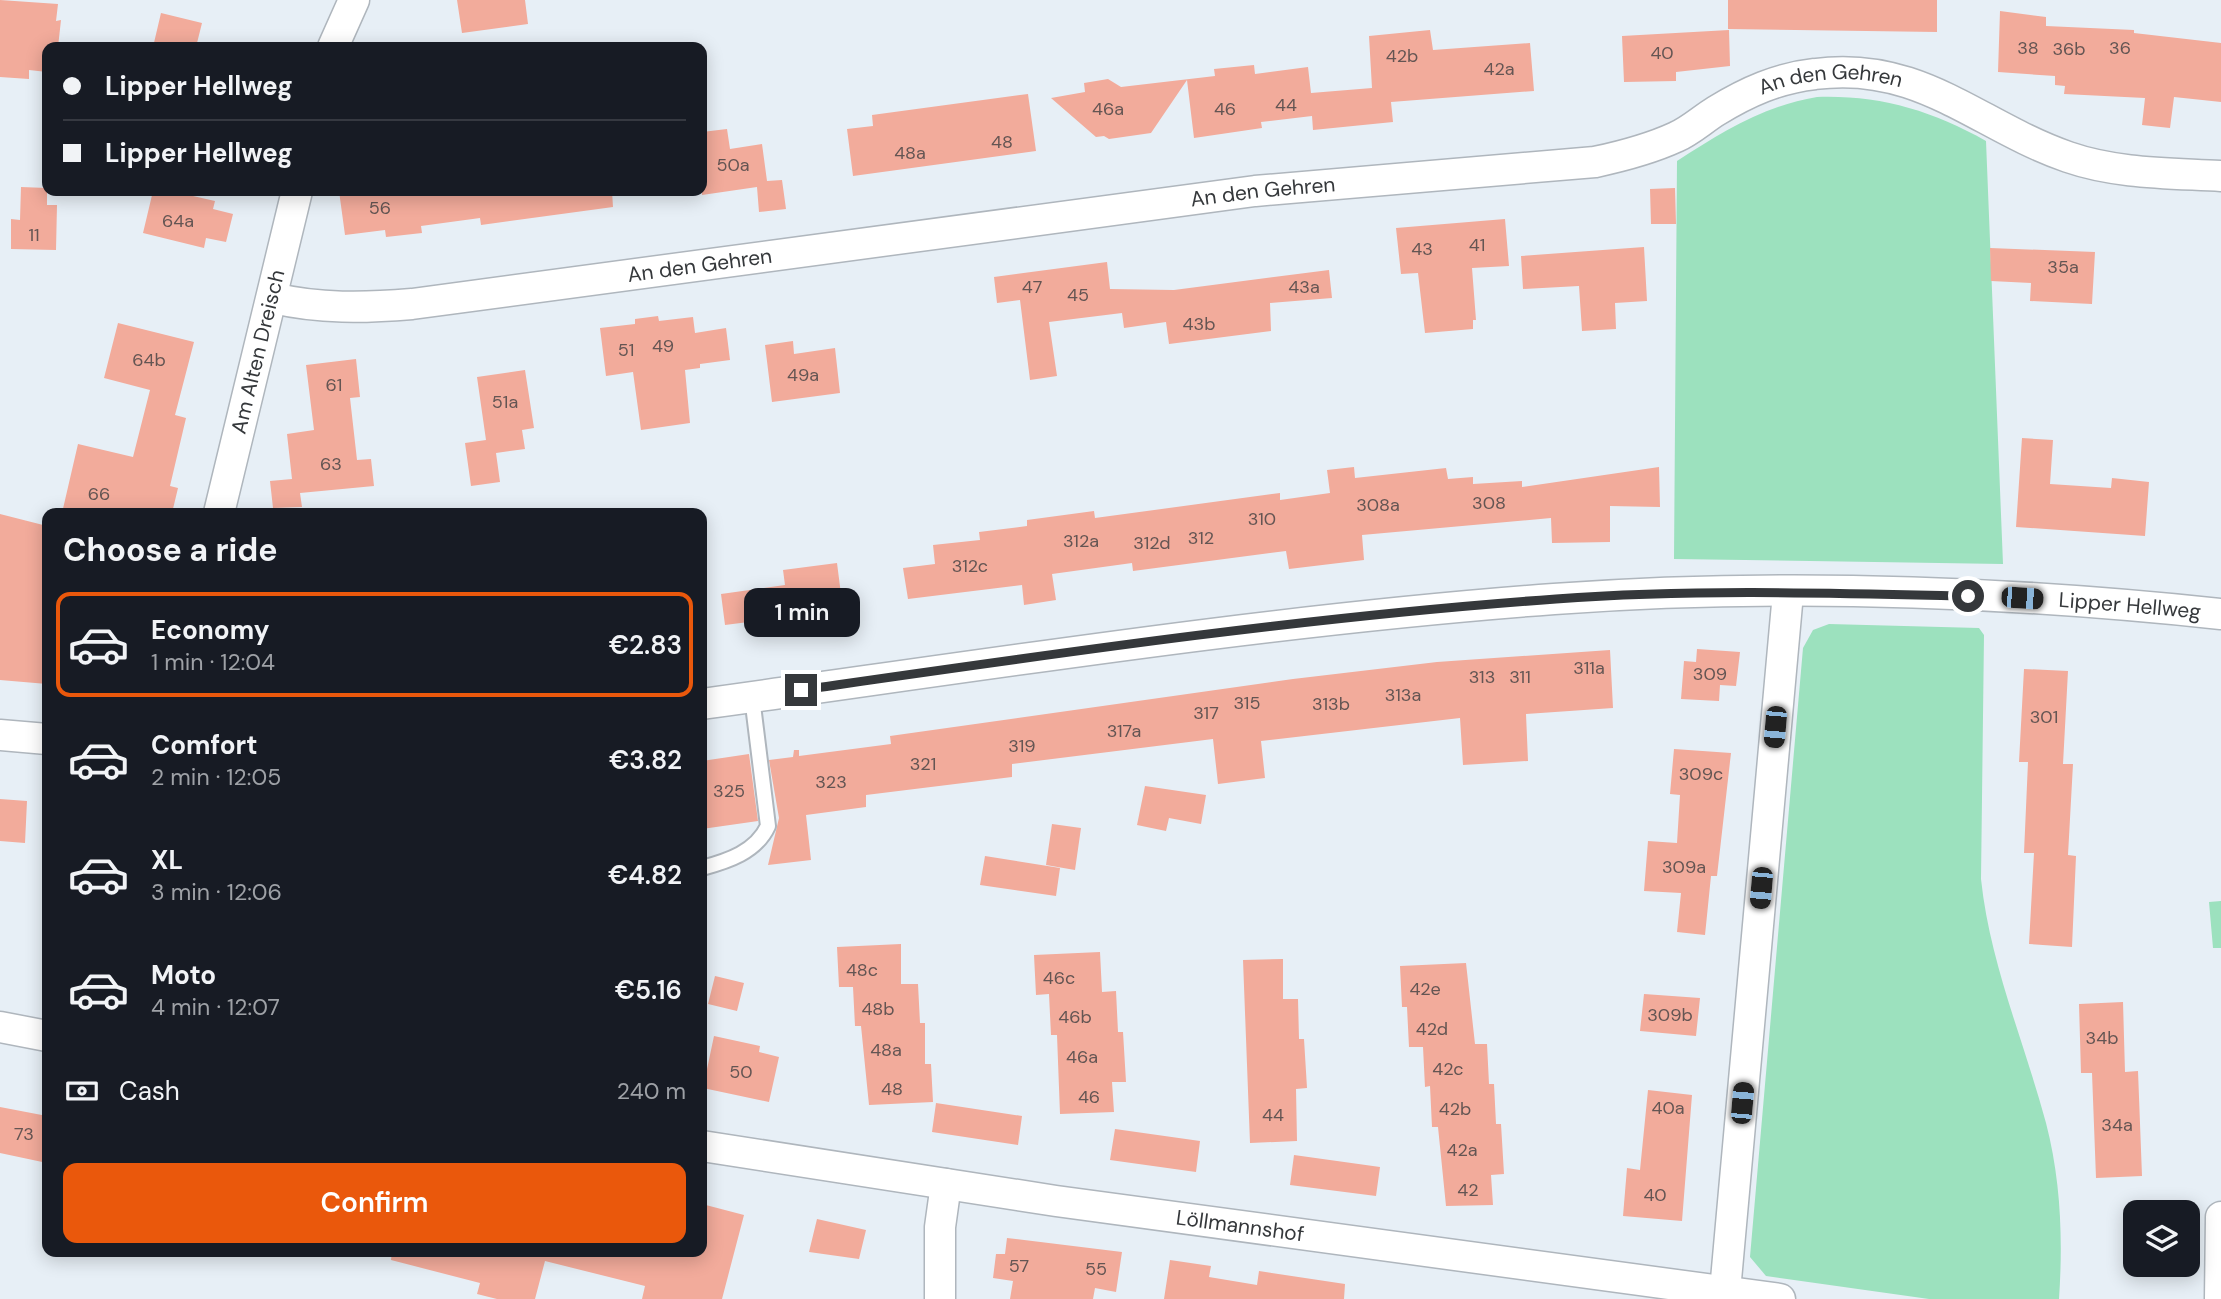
<!DOCTYPE html>
<meta charset="utf-8">
<style>
body{margin:0;font-family:"DM Sans",sans-serif;background:#242831;color:#f1f3f6;height:100vh;display:flex;flex-direction:column;font-size:26px;white-space:nowrap}
*{box-sizing:border-box;margin:0}
p{font-size:23px;color:#9ea1a6}
.icon{flex:none;width:38px;height:38px;fill:none;stroke:currentColor;stroke-width:2;stroke-linecap:round;stroke-linejoin:round}
.map{position:relative;flex:1;overflow:hidden}
.drawer{position:absolute;left:42px;top:508px;width:665px;height:749px;display:flex;flex-direction:column;background:#171b24;border-radius:14px;box-shadow:0 4px 18px #0003}
.drawer>*{flex:none}
.guide{position:absolute;left:42px;top:42px;width:665px;height:154px;border-radius:14px;box-shadow:0 4px 18px #0003;display:grid;align-content:center;height:154px;padding:0 21px;background:#171b24}
.buttons{position:absolute;left:2123px;top:1200px;display:grid;gap:14px}
.buttons a{display:grid;place-items:center;width:77px;height:77px;border-radius:14px;background:#171b24;box-shadow:0 4px 18px #0003;font-size:35px}
.end{position:absolute;width:32px;height:32px;margin:-16px;border:9px solid #35383b;background:#fff;box-shadow:0 0 0 4px #fff}
.from{border-radius:50%}
.bubble{position:absolute;height:49px;border-radius:14px;background:#171b24;box-shadow:0 4px 18px #0003;font-size:23px;font-weight:600;line-height:49px;text-align:center}
.car{position:absolute;width:21px;height:42px;margin:-21px -10px;border-radius:9px;box-shadow:0 0 5px 2px #0007;background:linear-gradient(#222 24%,#8ab4d8 0 40%,#222 0 76%,#8ab4d8 0 86%,#222 0)}
.guide b{display:flex;align-items:center;gap:24px;height:66px;font-size:26px}
.guide b+b{border-top:2px solid #363941}
.guide i{width:18px;height:18px;background:#f1f3f6}
ul{padding:0;list-style:none}
li{display:flex;align-items:center;gap:21px;height:105px;margin:0 14px 10px;padding:0 7px;border:4px solid transparent;border-radius:14px}
li div{flex:1}
li b{display:block;font-size:26px}
li em{font-style:normal;font-weight:600}
li.active{border-color:#ea580c}
li>.icon{width:63px;height:63px;stroke-width:1.5}
h2{padding:0 21px;font-size:32px;line-height:84px}
.pay{display:flex;align-items:center;gap:18px;height:77px;padding:0 21px;font-size:26px}
.pay p{margin-inline-start:auto}
.primary-button{display:flex;gap:14px;margin-top:auto;padding:14px 21px}
.primary-button a{flex:1;height:80px;border-radius:14px;background:#ea580c;color:#fff;font-size:28px;font-weight:600;line-height:80px;text-align:center}
.map>svg:first-child{display:block}
.green{fill:#9ce1be}
.building{fill:#f2ab9b}
.lines{fill:none;stroke-linecap:round;stroke-linejoin:round}
.service-casing{stroke:#afb6bd;stroke-width:18}
.minor-casing{stroke:#afb6bd;stroke-width:33}
.service{stroke:#fff;stroke-width:14}
.minor{stroke:#fff;stroke-width:30}
.route{stroke:#35383b;stroke-width:9}
.labels{text-anchor:middle;stroke-width:5;stroke-linejoin:round;paint-order:stroke}
.number-label{font-size:18px;fill:#645553}
.street-label{font-size:21px;fill:#35383b;stroke:#f8fbfe}
</style>
<div class="map">
<svg width="2221" height="1299" viewBox="0 0 2221 1299">
<rect width="100%" height="100%" fill="#e7eff6"/>
<path class="green" d="M1817,97c62,-2 114,13 169,44l17,423 -329,-5 3,-398c45,-29 86,-55 140,-64z
M1829,624l150,4 5,7 -3,244c9,85 43,162 65,244 15,58 17,116 13,176h-130l-163,-23 -16,-19 53,-609 10,-18z
M2221,901v47h-8l-4,-46z"/>
<path class="building" d="M0,0l58,4 -2,17 5,-1 -3,27h-11v25l-18,-2v9l-29,-2z
M457,0h68l3,24 -66,9z
M1728,0h209v32l-209,-3z
M2000,11l46,6v9l88,4v3l87,10v59l-47,-5 -4,31 -28,-3 3,-27 -81,-4 1,-8 -10,-1v-9l-57,-4z
M161,13l41,10 -6,24h-43z
M1430,30l3,20 97,-7 4,48 -143,11 2,20 -80,8 -1,-14 -51,6 1,6 -68,10 -7,-58 -36,53 -42,6 -5,-3 -8,1 -45,-39 34,-6 -1,-9 24,-4 13,8 94,-11 -1,-7 40,-4 1,9 53,-7 3,26 61,-5 -3,-52z
M1729,30l1,36 -54,6v9l-52,1 -2,-46z
M1028,94l8,57 -183,25 -6,-47 26,-3 -1,-11z
M727,129l3,20 32,-5 5,37 15,-1 4,29 -27,3 -2,-25 -55,8v-63z
M21,187l26,1v17h10l-1,45 -45,-1v-30l9,1z
M1675,188l1,36h-25l-1,-35z
M153,191h18l44,10 -2,8 20,5 -7,28 -20,-4 -2,10 -61,-15z
M339,191h273l1,16 -132,18 -1,-7 -59,8 1,7 -36,4 -1,-7 -40,5z
M1505,219l4,47 -37,2 4,52h-3v9l-48,4 -7,-60 -17,1 -5,-46z
M1644,247l3,54 -32,2 1,26 -34,2 -3,-45 -56,3 -2,-33z
M1990,248l105,4 -3,52 -62,-3 1,-18 -40,-2z
M1107,262l3,27 64,1 155,-20 3,28 -62,5 1,28 -102,13 -3,-22 -42,6 -2,-15 -73,9 8,54 -27,4 -10,-80 -23,3 -3,-26z
M658,316l1,5 34,-4 2,16 31,-5 4,32 -30,4v4l-15,2 5,53 -49,7 -8,-58 -27,4 -6,-48 35,-4v-5z
M118,323l76,19 -19,73 11,3 -16,68 8,2 -6,25h-110l16,-69 55,13 17,-67 -46,-12z
M793,341l1,13 41,-6 5,45 -68,9 -7,-57z
M356,359l4,38 -10,1 7,62 14,-1 3,27 -74,7 2,14 -29,1 -3,-27 22,-2 -5,-45 27,-4 -8,-65z
M525,370l9,58 -12,2 3,19 -29,4 4,29 -29,4 -6,-43 21,-3 -9,-63z
M2022,438l31,2 -3,44 61,4 1,-10 37,4 -4,54 -129,-9z
M1354,467l1,11 91,-10 2,11 25,-2v7l49,-3v6l137,-20 1,40 -50,-1v36l-58,1 -1,-25 -189,17 2,25 -75,9 -3,-18 -153,20 -1,-8 -80,11 4,26 -32,5 -2,-20 -114,14 -5,-31 32,-4 -2,-19 47,-5 -1,-8 48,-6v-6l67,-9 1,7 185,-25v7l50,-7 -3,-23z
M0,514l47,12v158l-47,-4z
M837,563l6,47 -118,15 -4,-31 64,-9 -2,-15z
M1697,649l43,3 -4,34 -16,-1 -1,16 -38,-2 3,-38 12,1z
M1610,650l3,58 -87,6 2,47 -65,4 -3,-47 -199,23 4,37 -47,6 -5,-45 -201,25v13l-146,18v12l-60,8 5,45 -43,5 11,-47 -10,-58 24,-3 1,-7h5v6l92,-12 -1,-8 403,-57 144,-17z
M2024,669l44,2 -5,93h10l-5,91 8,1 -4,91 -43,-3 5,-91h-10l4,-91h-9z
M1674,749l57,4 -14,123h-6l-6,59 -28,-3 4,-39 -37,-2 4,-50 29,2 3,-48 -10,-1z
M749,754l9,67 -56,8v-68z
M1145,786l61,9 -5,29 -32,-6 -3,13 -29,-6z
M0,799l27,2 -2,42 -25,-2z
M1052,824l29,4 -6,42 -29,-5z
M985,856l75,12 -4,28 -76,-11z
M901,944v40h17l2,39h5v41h6l2,38 -64,3 -8,-79h-6l-2,-39h-14l-2,-40z
M1100,952l2,40 14,-1 2,41h5l3,50h-14l2,30 -54,2 -3,-79h-6l-2,-41 -13,1 -2,-40z
M1283,959v40h15l1,40h5l3,49 -11,1 1,52 -47,2 -7,-183z
M1466,963l9,81h12l2,40h5l2,40h5l3,50 -13,1 2,30 -47,1 -8,-79h-6l-2,-41 -5,1 -2,-40h-14l-2,-40h-5l-2,-41z
M715,976l29,7 -7,28 -29,-7z
M1644,994l56,4 -4,38 -56,-5z
M2123,1002l2,70 13,-1 4,105 -46,2 -4,-105h-11l-2,-69z
M714,1036l46,10 -1,6 20,5 -10,45 -66,-14z
M1648,1090l44,5 -10,126 -59,-5 4,-48 13,2z
M936,1103l86,13 -4,29 -86,-13z
M0,1107l47,9v47l-47,-10z
M1115,1129l85,12 -4,31 -86,-12z
M1294,1155l86,12 -4,29 -86,-11z
M702,1204l42,11 -22,84h-80l3,-13 -100,-25 -10,38h-38l-20,-5 3,-11 -89,-23 1,-9h138l14,4 1,-4h157z
M817,1219l49,11 -7,29 -50,-7z
M1007,1238l115,14 -6,40 -21,-4 -2,11h-83l3,-18 -20,-3 3,-24h9z
M1170,1260l41,6 -2,11 48,8 2,-14 86,13 -1,15h-180z"/>
<g class="lines">
<defs>
<path id="service" d="M702,868c26,-7 54,-16 66,-42l-16,-129"/>
<g id="minor">
<path d="M333,47l21,-47"/>
<path id="s1" d="M273,298c47,11 91,10 139,6l843,-113 340,-29c28,-6 55,-13 81,-25 14,-6 27,-18 40,-26 31,-19 62,-33 99,-37 105,-14 163,52 253,83 49,17 102,16 153,19"/>
<path id="s2" d="M219,513l78,-322"/>
<path id="s3" d="M702,704c283,-39 567,-84 852,-105 219,-16 450,-8 667,15"/>
<path d="M0,735l47,4"/>
<path d="M0,1027l47,9"/>
<path id="s4" d="M702,1146l354,55 724,98"/>
<path d="M1725,1291l63,-698"/>
<path d="M940,1299v-72l6,-43"/>
<path d="M2220,1299l1,-82"/>
</g>
</defs>
<use href="#service" class="service-casing"/>
<use href="#minor" class="minor-casing"/>
<use href="#service" class="service"/>
<use href="#minor" class="minor"/>
</g>
<g class="lines">
<path class="route" d="M801,690c251,-36 502,-73 755,-91 137,-10 275,-6 412,-3"/>
</g>
<g class="labels">
<g class="number-label">
<text x="2028" y="54">38</text>
<text x="2120" y="54">36</text>
<text x="2069" y="55">36b</text>
<text x="1662" y="59">40</text>
<text x="1402" y="62">42b</text>
<text x="1499" y="75">42a</text>
<text x="1286" y="111">44</text>
<text x="1108" y="115">46a</text>
<text x="1225" y="115">46</text>
<text x="1002" y="148">48</text>
<text x="910" y="159">48a</text>
<text x="733" y="171">50a</text>
<text x="380" y="214">56</text>
<text x="178" y="227">64a</text>
<text x="34" y="241">11</text>
<text x="1477" y="251">41</text>
<text x="1422" y="255">43</text>
<text x="2063" y="273">35a</text>
<text x="1032" y="293">47</text>
<text x="1304" y="293">43a</text>
<text x="1078" y="301">45</text>
<text x="1199" y="330">43b</text>
<text x="663" y="352">49</text>
<text x="626" y="356">51</text>
<text x="149" y="366">64b</text>
<text x="803" y="381">49a</text>
<text x="334" y="391">61</text>
<text x="505" y="408">51a</text>
<text x="331" y="470">63</text>
<text x="99" y="500">66</text>
<text x="1489" y="509">308</text>
<text x="1378" y="511">308a</text>
<text x="1262" y="525">310</text>
<text x="1201" y="544">312</text>
<text x="1081" y="547">312a</text>
<text x="1152" y="549">312d</text>
<text x="970" y="572">312c</text>
<text x="1589" y="674">311a</text>
<text x="1710" y="680">309</text>
<text x="1482" y="683">313</text>
<text x="1520" y="683">311</text>
<text x="1403" y="701">313a</text>
<text x="1247" y="709">315</text>
<text x="1331" y="710">313b</text>
<text x="1206" y="719">317</text>
<text x="2044" y="723">301</text>
<text x="1124" y="737">317a</text>
<text x="1022" y="752">319</text>
<text x="923" y="770">321</text>
<text x="1701" y="780">309c</text>
<text x="831" y="788">323</text>
<text x="729" y="797">325</text>
<text x="1684" y="873">309a</text>
<text x="862" y="976">48c</text>
<text x="1059" y="984">46c</text>
<text x="1425" y="995">42e</text>
<text x="878" y="1015">48b</text>
<text x="1670" y="1021">309b</text>
<text x="1075" y="1023">46b</text>
<text x="1432" y="1035">42d</text>
<text x="2102" y="1044">34b</text>
<text x="886" y="1056">48a</text>
<text x="1082" y="1063">46a</text>
<text x="1448" y="1075">42c</text>
<text x="741" y="1078">50</text>
<text x="892" y="1095">48</text>
<text x="1089" y="1103">46</text>
<text x="1668" y="1114">40a</text>
<text x="1455" y="1115">42b</text>
<text x="1273" y="1121">44</text>
<text x="2117" y="1131">34a</text>
<text x="24" y="1140">73</text>
<text x="1462" y="1156">42a</text>
<text x="1468" y="1196">42</text>
<text x="1655" y="1201">40</text>
<text x="1019" y="1272">57</text>
<text x="1096" y="1275">55</text>
</g>
<g class="street-label">
<text dy="7" stroke="none"><textPath href="#s1" startOffset="1586">An den Gehren</textPath></text>
<text dy="7" stroke="none"><textPath href="#s1" startOffset="998">An den Gehren</textPath></text>
<text dy="7" stroke="none"><textPath href="#s1" startOffset="430">An den Gehren</textPath></text>
<text dy="7" stroke="none"><textPath href="#s2" startOffset="166">Am Alten Dreisch</textPath></text>
<text dy="7" stroke="none"><textPath href="#s3" startOffset="1435">Lipper Hellweg</textPath></text>
<text dy="7" stroke="none"><textPath href="#s4" startOffset="544">Löllmannshof</textPath></text>
</g>
</g>
</svg>
<div class="buttons">
<a><svg class="icon" aria-label="layers" viewBox="0 0 24 24"><path d="M12 4l9 5-9 5-9-5zM3 14l9 5 9-5"/></svg></a>
</div>
<i class="end from" style="left:1968px;top:596px"></i>
<i class="end" style="left:801px;top:690px"></i>
<div class="bubble" style="left:744px;top:588px;width:116px">1 min</div>
<i class="car" style="left:2022px;top:598px;rotate:94deg"></i>
<i class="car" style="left:1775px;top:727px;rotate:185deg"></i>
<i class="car" style="left:1761px;top:888px;rotate:185deg"></i>
<i class="car" style="left:1742px;top:1103px;rotate:5deg"></i>
<div class="guide">
<b><i class="from"></i>Lipper Hellweg</b>
<b><i></i>Lipper Hellweg</b>
</div>
<section class="drawer">
<h2>Choose a ride</h2>
<ul>
<li class="active"><svg class="icon" aria-label="car" viewBox="0 0 24 24"><path d="M5 17H2v-5l4-1 3-4h7l3 4 3 1v5h-3M9 17h6M6 11h13"/><circle cx="7" cy="17" r="2"/><circle cx="17" cy="17" r="2"/></svg><div><b>Economy</b><p>1 min · 12:04</p></div><em>€2.83</em></li>
<li><svg class="icon" aria-label="car" viewBox="0 0 24 24"><path d="M5 17H2v-5l4-1 3-4h7l3 4 3 1v5h-3M9 17h6M6 11h13"/><circle cx="7" cy="17" r="2"/><circle cx="17" cy="17" r="2"/></svg><div><b>Comfort</b><p>2 min · 12:05</p></div><em>€3.82</em></li>
<li><svg class="icon" aria-label="car" viewBox="0 0 24 24"><path d="M5 17H2v-5l4-1 3-4h7l3 4 3 1v5h-3M9 17h6M6 11h13"/><circle cx="7" cy="17" r="2"/><circle cx="17" cy="17" r="2"/></svg><div><b>XL</b><p>3 min · 12:06</p></div><em>€4.82</em></li>
<li><svg class="icon" aria-label="car" viewBox="0 0 24 24"><path d="M5 17H2v-5l4-1 3-4h7l3 4 3 1v5h-3M9 17h6M6 11h13"/><circle cx="7" cy="17" r="2"/><circle cx="17" cy="17" r="2"/></svg><div><b>Moto</b><p>4 min · 12:07</p></div><em>€5.16</em></li>
</ul>
<div class="pay"><svg class="icon" aria-label="cash" viewBox="0 0 24 24"><path d="M3 7h18v10H3z"/><circle cx="12" cy="12" r="2"/></svg>Cash<p>240 m</p></div>
<div class="primary-button"><a>Confirm</a></div>
</section>
</div>
